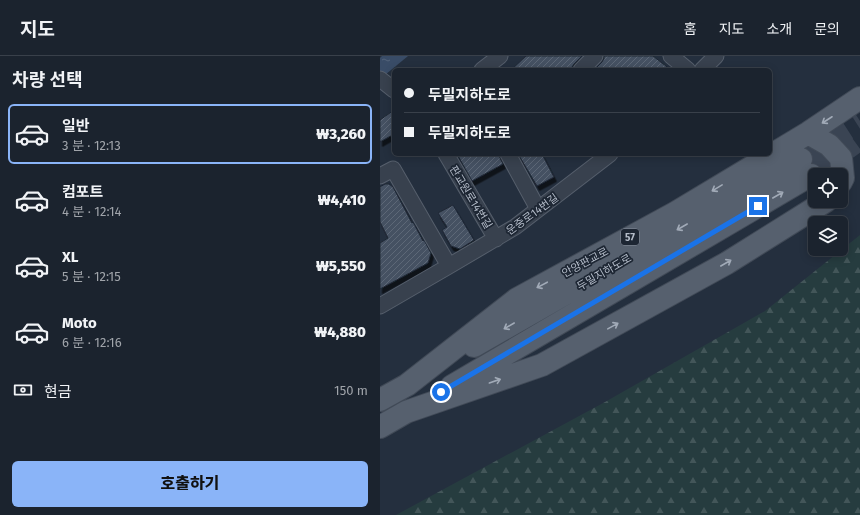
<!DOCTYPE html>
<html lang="ko">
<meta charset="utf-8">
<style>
body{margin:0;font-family:"Fira Sans","Noto Sans KR",sans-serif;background:#242b36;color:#f1f3f6;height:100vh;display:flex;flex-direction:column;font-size:15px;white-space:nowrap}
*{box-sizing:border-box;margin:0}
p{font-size:13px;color:#a0a4aa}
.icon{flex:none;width:22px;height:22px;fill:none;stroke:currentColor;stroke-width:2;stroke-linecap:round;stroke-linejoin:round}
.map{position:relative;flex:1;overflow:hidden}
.sheet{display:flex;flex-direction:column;background:#1b232e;width:380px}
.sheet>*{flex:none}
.top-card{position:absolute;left:12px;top:12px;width:380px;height:88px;border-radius:6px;box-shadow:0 2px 10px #0003,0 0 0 1px #39404a;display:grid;align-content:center;height:88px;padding:0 12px;background:#1b232e}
.buttons{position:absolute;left:428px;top:112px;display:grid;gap:8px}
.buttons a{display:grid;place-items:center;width:40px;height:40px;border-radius:6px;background:#1b232e;box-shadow:0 2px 10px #0003,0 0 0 1px #39404a;font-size:20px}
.end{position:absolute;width:18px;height:18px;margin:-9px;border:5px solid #1a73e8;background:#fff;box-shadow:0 0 0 2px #fff}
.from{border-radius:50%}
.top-card b{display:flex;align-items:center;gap:14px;height:38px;font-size:15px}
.top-card b+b{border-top:1px solid #39404a}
.top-card i{width:10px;height:10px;background:#f1f3f6}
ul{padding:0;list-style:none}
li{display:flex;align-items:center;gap:12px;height:60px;margin:0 8px 6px;padding:0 4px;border:2px solid transparent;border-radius:6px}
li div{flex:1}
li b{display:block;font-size:15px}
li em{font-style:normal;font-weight:800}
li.selected{border-color:#8ab4f8}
li>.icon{width:36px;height:36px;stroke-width:1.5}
h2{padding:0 12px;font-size:18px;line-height:48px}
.pay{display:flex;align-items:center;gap:10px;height:44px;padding:0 12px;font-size:15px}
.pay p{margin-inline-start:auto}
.action{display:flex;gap:8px;margin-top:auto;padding:8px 12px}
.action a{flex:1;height:46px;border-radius:6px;background:#8ab4f8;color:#111;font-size:16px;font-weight:800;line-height:46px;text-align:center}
header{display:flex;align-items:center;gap:24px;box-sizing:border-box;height:56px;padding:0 20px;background:#1b232e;border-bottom:1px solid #39404a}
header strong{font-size:19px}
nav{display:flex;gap:22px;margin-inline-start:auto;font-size:14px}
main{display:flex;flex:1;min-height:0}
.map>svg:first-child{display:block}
.forest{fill:url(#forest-firs)}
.water{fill:url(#water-ripples)}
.building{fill:url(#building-hatch);stroke:#1f2835;filter:url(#shadow)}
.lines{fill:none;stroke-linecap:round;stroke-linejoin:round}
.primary-tunnel{stroke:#3a4453;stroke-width:22;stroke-dasharray:22 11;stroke-linecap:butt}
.street-casing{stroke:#565f6c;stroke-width:17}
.primary-casing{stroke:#414a57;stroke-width:24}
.street{stroke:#38414e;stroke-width:15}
.primary{stroke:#56606e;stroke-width:22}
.oneway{stroke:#a1aab7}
.route{stroke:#1a73e8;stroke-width:5}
.labels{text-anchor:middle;stroke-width:3.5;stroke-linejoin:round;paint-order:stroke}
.shield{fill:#1d2633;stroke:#878f9c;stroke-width:1}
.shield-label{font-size:10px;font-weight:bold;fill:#b4bcc9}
.street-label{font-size:11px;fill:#b4bcc9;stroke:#1d2633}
</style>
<header>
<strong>지도</strong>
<nav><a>홈</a><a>지도</a><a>소개</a><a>문의</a></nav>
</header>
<main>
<section class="sheet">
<h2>차량 선택</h2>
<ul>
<li class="selected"><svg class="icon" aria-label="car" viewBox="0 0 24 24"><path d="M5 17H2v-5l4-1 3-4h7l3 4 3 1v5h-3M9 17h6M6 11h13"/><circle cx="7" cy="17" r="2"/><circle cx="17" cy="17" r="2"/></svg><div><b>일반</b><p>3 분 · 12:13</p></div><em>₩3,260</em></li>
<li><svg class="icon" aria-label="car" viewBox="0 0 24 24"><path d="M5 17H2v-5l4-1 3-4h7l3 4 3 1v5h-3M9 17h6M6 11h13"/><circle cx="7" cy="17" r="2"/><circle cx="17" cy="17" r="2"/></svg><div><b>컴포트</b><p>4 분 · 12:14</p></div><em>₩4,410</em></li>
<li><svg class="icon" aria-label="car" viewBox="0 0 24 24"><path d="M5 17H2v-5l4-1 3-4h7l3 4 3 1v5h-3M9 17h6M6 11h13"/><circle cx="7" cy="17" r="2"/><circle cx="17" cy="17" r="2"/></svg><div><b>XL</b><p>5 분 · 12:15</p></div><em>₩5,550</em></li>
<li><svg class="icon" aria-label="car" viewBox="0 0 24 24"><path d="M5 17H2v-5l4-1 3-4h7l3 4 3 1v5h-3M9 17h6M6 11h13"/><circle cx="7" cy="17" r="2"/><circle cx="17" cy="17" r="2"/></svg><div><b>Moto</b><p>6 분 · 12:16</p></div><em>₩4,880</em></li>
</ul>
<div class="pay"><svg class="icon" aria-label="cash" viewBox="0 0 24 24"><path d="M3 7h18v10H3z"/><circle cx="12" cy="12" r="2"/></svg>현금<p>150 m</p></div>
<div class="action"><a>호출하기</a></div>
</section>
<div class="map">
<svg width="480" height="459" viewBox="0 0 480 459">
<defs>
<pattern id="forest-firs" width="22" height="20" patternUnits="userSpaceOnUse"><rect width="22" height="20" fill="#263c3f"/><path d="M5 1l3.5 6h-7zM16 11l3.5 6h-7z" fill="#435659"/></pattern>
<pattern id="water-ripples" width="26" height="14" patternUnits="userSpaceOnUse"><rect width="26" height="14" fill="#394c67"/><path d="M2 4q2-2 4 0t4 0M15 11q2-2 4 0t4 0" fill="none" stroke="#53647b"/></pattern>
<pattern id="building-hatch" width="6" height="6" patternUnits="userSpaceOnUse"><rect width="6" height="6" fill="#455162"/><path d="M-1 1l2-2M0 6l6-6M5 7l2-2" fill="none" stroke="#5d6877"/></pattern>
<filter id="shadow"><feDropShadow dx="2.5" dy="4.5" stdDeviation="0" flood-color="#0009"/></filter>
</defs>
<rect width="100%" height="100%" fill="#242f3e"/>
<path class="forest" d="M480,179v280h-464l209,-113 160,-91z"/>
<path class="water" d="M2,0h26l-28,23v-21z"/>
<path class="building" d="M146,0h56l-8,8 -2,3v3h-61z
M224,0h49l18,14h-77l8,-8 2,-3z
M14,54v24l-14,8v-22z
M77,98h42l1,4 3,6 -31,17z
M138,98h24l12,23 -17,9z
M5,128h4l4,3 19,36 1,-1 10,19 1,-1 7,13 -3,10 -48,26v-46l8,-5 -8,-16v-35z
M73,149l21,35 -14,9 -9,-3 -9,-16 5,-3 -9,-14z"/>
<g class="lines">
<path class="primary-tunnel" d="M421,103l59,-38
M431,119l49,-36"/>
<defs>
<path id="street" d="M291,0l17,14
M102,14l18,-14
M201,14l14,-14
M322,14l14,-14
M0,23l14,11
M66,98l50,85
M128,98l30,55
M0,120l13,-7 56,97
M0,250l69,-40 66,-39 95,-73"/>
<path id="primary" d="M428,77l21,12 12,13 2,20 -2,4
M94,290l327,-187
M72,330l359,-211
M0,344l27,-15 110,-86 158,-86 133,-80 52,-35
M0,371l26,-15 136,-47 185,-102 99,-62"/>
</defs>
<use href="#street" class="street-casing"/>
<use href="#primary" class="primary-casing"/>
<use href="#street" class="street"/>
<use href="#primary" class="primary"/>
</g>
<defs><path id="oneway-shaft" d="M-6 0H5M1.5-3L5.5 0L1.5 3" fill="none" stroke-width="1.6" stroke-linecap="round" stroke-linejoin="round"/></defs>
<g class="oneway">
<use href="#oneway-shaft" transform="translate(447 64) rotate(147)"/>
<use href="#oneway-shaft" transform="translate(337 132) rotate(149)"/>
<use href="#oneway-shaft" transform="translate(398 139) rotate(-30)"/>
<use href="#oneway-shaft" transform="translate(302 171) rotate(150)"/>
<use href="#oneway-shaft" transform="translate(346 207) rotate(-30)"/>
<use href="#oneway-shaft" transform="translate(162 229) rotate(152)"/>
<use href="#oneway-shaft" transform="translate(129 270) rotate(150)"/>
<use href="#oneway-shaft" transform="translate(233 270) rotate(-29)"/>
<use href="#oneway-shaft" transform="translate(115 325) rotate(-19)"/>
</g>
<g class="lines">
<path class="route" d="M61,336l317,-186"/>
</g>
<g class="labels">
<rect class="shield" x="241" y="173" width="18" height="16" rx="3"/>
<g class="shield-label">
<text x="250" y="185">57</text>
</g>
<g class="street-label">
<text transform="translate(91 141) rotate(59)" y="4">판교원로14번길</text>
<text transform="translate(152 158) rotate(-36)" y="4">운중로14번길</text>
<text transform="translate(205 206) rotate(-28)" y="4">안양판교로</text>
<text transform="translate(224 216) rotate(-30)" y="4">두밀지하도로</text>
</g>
</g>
</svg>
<div class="buttons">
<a><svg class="icon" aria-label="locate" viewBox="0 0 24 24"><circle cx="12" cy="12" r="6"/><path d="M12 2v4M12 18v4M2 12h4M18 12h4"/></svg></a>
<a><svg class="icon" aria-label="layers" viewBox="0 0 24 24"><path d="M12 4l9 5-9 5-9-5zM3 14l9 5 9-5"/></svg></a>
</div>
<i class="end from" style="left:61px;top:336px"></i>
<i class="end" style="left:378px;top:150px"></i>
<div class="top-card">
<b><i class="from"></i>두밀지하도로</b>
<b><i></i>두밀지하도로</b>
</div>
</div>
</main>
